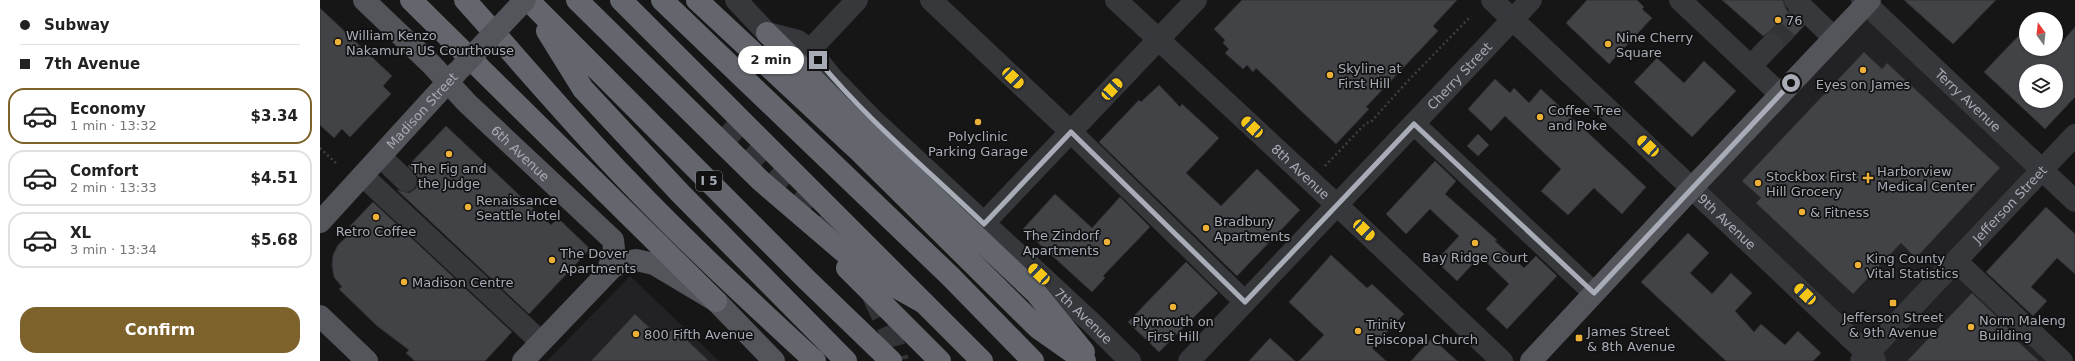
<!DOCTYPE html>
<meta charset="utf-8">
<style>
body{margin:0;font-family:"DejaVu Sans",sans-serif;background:#f6f6f6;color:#222;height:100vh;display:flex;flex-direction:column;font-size:15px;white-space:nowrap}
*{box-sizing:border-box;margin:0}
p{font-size:13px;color:#767676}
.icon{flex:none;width:22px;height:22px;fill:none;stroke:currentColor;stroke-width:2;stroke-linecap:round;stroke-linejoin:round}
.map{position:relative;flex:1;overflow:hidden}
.drawer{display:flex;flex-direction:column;background:#fff;width:320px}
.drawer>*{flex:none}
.hud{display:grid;align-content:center;height:88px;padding:0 20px;background:#fff}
.needle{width:26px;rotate:345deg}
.fabs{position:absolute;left:1699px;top:12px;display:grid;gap:8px}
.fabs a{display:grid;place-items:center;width:44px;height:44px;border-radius:50%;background:#fff;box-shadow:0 1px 3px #0004;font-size:20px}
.end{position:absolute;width:18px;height:18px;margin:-9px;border:5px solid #a8acb7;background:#111;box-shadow:0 0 0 2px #111}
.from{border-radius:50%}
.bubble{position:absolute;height:28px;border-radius:14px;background:#fff;box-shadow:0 1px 3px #0004;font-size:13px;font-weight:800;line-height:28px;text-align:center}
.car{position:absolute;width:12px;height:24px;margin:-12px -6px;border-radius:5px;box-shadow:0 0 3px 1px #0007;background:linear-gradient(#f5c518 24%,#345 0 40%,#f5c518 0 76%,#345 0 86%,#f5c518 0)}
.hud b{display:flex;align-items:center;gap:14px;height:38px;font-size:15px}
.hud b+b{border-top:1px solid #e0e0e0}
.hud i{width:10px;height:10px;background:#222}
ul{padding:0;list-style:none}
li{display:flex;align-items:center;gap:12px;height:56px;margin:0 8px 6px;padding:0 12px;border:2px solid #e0e0e0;border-radius:16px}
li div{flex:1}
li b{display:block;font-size:15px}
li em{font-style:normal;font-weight:800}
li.active{border-color:#7d622c}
li>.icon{width:36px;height:36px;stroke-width:1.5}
.cta{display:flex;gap:8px;margin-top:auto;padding:8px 20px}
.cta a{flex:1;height:46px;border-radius:16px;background:#7d622c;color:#fff;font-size:16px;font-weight:800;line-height:46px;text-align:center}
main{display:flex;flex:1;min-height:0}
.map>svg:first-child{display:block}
.built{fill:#222224}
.building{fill:#424347;stroke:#303033;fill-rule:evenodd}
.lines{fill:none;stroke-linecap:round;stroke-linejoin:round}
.minor-tunnel{stroke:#333437;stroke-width:22;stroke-dasharray:22 11;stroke-linecap:butt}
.highway-tunnel{stroke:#333437;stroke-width:22;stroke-dasharray:22 11;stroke-linecap:butt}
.path{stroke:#3d3f43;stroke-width:2.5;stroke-dasharray:2 3;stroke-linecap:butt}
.minor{stroke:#37383c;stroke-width:22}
.major{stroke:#53555b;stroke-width:22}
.highway{stroke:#63666d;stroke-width:22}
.major-bridge{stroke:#53555b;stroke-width:22}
.highway-bridge{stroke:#63666d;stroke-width:22}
.route{stroke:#a8acb7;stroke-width:5}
.poi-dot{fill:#edb138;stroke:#111112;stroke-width:1.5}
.labels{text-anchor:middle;stroke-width:3.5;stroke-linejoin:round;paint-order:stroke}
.shield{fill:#111112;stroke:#7b7e86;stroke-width:1}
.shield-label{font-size:12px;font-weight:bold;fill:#a8acb7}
.poi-label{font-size:13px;fill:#a8acb7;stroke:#111112;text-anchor:start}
.street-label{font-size:13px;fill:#a8acb7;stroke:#111112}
</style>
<main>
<section class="drawer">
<div class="hud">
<b><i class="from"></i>Subway</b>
<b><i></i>7th Avenue</b>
</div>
<ul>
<li class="active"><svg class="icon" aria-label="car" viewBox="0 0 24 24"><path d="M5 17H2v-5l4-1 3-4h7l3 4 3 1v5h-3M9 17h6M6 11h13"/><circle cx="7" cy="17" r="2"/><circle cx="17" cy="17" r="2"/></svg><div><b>Economy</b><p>1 min · 13:32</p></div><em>$3.34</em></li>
<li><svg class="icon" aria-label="car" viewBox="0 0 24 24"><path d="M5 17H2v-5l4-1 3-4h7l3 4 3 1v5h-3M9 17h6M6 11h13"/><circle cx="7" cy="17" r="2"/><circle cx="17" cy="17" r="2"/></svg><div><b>Comfort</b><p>2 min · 13:33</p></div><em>$4.51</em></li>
<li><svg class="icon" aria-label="car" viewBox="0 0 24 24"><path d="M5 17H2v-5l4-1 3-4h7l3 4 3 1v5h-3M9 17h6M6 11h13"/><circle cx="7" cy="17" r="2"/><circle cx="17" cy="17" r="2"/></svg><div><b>XL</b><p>3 min · 13:34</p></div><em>$5.68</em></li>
</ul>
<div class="cta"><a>Confirm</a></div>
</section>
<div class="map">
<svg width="1755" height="361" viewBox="0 0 1755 361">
<rect width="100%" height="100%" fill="#161617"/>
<path class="built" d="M1546,4l176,166 -87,92 104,99h-198l-169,-173z
M310,276l89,85h-172z"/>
<path class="building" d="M922,0h215l-24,26 5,5 -72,76 3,2 -33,35 -80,-76 -3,4 -6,-7 -4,4 -18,-16 4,-4 -6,-6 2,-3 -11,-11z
M1267,0h50l7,7 -2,2 10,9 -43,46 -43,-41z
M1402,0h61l3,9 18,17 -20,21v-7l-4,-5 -5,-3h-6l-6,4z
M1584,0h92l-43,44z
M0,8l72,68 -9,10 8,8 -41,43 -8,-8 -8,9 -14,-13z
M1755,27v70l-30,32 -61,-57 42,-44v21h30zM1706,71h30v30h-30z
M1544,52l18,17 5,-6 113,105 -84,90 -15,-15 -48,51 -97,-91 5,-5 -19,-17z
M1337,58l27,25 20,-22 32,30 -44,46 -58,-55z
M1175,79l15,14 4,-5 15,15 12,-14 105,98 -24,27 -28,-26 -26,27 -27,-24 20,-22 -56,-53 -14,15 -23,-22z
M839,85l21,22 2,-3 37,34 -33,35 35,33 36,-37 43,41 -63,66 -138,-134 40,-42 2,2z
M126,126l105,99 7,-7 32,31 -61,65 -132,-124 12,3 6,-4 3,-5v-7l-10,-11z
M1158,134l11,11 -11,11 -11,-10z
M1115,161l21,20 -11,13 52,46 -2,1 29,27 12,-12 21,20 -50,53 -21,-20 23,-25 -29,-28 -23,25 -21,-20 23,-25 -10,-9 -19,-18 -24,25 -20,-20z
M735,194l37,34 28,-31 30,30 -47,49 2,2 -13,14 -69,-63z
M53,202l139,130 -27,29h-70l-9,-8 3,-3 -32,-24 -38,-37 3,-2 -8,-10 -2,-11 1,-11 5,-10 16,-15 -4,-4z
M1726,207l29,27v40l-18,-16 -26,29 16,14 -14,15 -47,-44z
M1368,233l21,20 -19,20 22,21 19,-21 21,20 -17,18 19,21 7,-8 24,21 13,-14 23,22 -8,8h-87l-85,-79z
M1011,255l36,33 5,-4 32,30 -32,34 14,13h-87l25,-26 -35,-33z
M866,262l32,31 -59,59 -31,-30z
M1652,293l44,42 -3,2 26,24h-132z
M315,314l27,26 12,-12 35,33h-118z
M950,338l25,23h-46z
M1112,338l25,23h-46z"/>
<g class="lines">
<path class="minor-tunnel" d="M1452,44l28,-30"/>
<path class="highway-tunnel" d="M401,128l91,82 20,22
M553,296l18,38 7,27"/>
<path class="path" d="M0,148l17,16
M1005,166l41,-43 5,-1 34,-38 66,-68"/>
<g class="minor">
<path id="s1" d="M416,0l31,33 31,8 12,9 23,29 39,40 221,205 37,37"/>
<path d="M611,0l140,132 174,170"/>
<path id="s2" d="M796,0l237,220 149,141"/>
<path id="s3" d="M1172,0l383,361"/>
<path d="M1360,0l100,94"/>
<path d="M1475,0l39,38"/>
<path id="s4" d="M1542,0l213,201"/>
<path d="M490,50l47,-50"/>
<path d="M1431,66l21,-22"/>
<path d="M1094,124l180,169"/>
<path d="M61,157l25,24"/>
<path d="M43,176l178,166"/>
<path d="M664,223l212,-223"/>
<path d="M1636,261l106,100"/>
<path id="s5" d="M869,361l342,-361"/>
<path id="s6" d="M1541,361l214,-226"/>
</g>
<g class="major">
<path id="s7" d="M44,0l67,64 36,39 146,137 1,9 -6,22"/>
<path id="s8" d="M0,222l137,-150"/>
<path d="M0,316l47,45"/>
<path d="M203,361l90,-94 11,-5 12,-2 18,4 62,37 58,60"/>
<path d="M1211,361l161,-173 178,-188"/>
</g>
<path class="highway" d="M91,0l305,301
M145,0c54,60 106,122 162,180 60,63 124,122 188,181
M208,0l278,279 85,82
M301,0l361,361
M342,0l288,276 83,85
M377,0l162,151 179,177 47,33
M227,31l36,58 97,104 166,168
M447,33l94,94 175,166 48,59"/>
<path class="major-bridge" d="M141,68l64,-68"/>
<path class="highway-bridge" d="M257,0l183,180 105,90 59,33
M527,268l93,93"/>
</g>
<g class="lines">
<path class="route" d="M498,60c49,60 110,110 166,164l87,-92 174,170 169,-178 180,169 197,-210"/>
</g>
<g class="poi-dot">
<circle cx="1458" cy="20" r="4"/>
<circle cx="18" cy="42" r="4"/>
<circle cx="1288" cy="44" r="4"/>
<circle cx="1543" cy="70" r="4"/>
<circle cx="1010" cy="75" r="4"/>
<circle cx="1220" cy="117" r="4"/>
<circle cx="658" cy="122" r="4"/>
<circle cx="129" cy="154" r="4"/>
<path d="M1546 172h4v4h4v4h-4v4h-4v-4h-4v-4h4z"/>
<circle cx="1438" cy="183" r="4"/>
<circle cx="148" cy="207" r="4"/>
<circle cx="1482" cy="212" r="4"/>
<circle cx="56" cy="217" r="4"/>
<circle cx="886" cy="228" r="4"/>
<circle cx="787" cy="242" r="4"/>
<circle cx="1155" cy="243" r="4"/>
<circle cx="232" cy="260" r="4"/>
<circle cx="1538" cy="265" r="4"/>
<circle cx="84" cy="282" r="4"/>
<rect x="1569" y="299" width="8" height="8" rx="2"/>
<circle cx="853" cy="307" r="4"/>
<circle cx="1651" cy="327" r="4"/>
<circle cx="1038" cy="331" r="4"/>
<circle cx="316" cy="334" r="4"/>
<rect x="1255" y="334" width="8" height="8" rx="2"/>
</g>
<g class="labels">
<rect class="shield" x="376" y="171" width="26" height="20" rx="3"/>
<g class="shield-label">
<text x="389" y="185">I 5</text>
</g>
<g class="poi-label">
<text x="1466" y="25">76</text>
<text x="26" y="40">William Kenzo<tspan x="26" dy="15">Nakamura US Courthouse</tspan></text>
<text x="1296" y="42">Nine Cherry<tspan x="1296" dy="15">Square</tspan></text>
<text x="1018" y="73">Skyline at<tspan x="1018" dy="15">First Hill</tspan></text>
<text x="1543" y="89" text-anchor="middle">Eyes on James</text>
<text x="1228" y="115">Coffee Tree<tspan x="1228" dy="15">and Poke</tspan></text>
<text x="658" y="141" text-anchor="middle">Polyclinic<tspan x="658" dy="15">Parking Garage</tspan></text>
<text x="129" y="173" text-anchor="middle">The Fig and<tspan x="129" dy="15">the Judge</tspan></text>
<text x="1557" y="176">Harborview<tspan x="1557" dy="15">Medical Center</tspan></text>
<text x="1446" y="181">Stockbox First<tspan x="1446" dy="15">Hill Grocery</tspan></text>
<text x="156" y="205">Renaissance<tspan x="156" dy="15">Seattle Hotel</tspan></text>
<text x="1490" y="217">&amp; Fitness</text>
<text x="894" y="226">Bradbury<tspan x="894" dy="15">Apartments</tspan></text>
<text x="56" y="236" text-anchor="middle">Retro Coffee</text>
<text x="779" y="240" text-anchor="end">The Zindorf<tspan x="779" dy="15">Apartments</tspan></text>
<text x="240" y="258">The Dover<tspan x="240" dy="15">Apartments</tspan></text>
<text x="1155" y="262" text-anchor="middle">Bay Ridge Court</text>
<text x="1546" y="263">King County<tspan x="1546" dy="15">Vital Statistics</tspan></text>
<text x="92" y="287">Madison Centre</text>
<text x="1573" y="322" text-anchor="middle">Jefferson Street<tspan x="1573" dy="15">&amp; 9th Avenue</tspan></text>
<text x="1659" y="325">Norm Maleng<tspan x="1659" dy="15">Building</tspan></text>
<text x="853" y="326" text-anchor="middle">Plymouth on<tspan x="853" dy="15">First Hill</tspan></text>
<text x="1046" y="329">Trinity<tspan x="1046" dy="15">Episcopal Church</tspan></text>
<text x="1267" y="336">James Street<tspan x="1267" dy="15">&amp; 8th Avenue</tspan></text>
<text x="324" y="339">800 Fifth Avenue</text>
</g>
<g class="street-label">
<text dy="5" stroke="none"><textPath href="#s5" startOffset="393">Cherry Street</textPath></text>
<text dy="5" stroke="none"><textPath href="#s4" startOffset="146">Terry Avenue</textPath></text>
<text dy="5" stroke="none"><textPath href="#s8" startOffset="151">Madison Street</textPath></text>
<text dy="5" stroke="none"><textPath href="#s7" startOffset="219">6th Avenue</textPath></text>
<text dy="5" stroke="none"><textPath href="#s2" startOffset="252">8th Avenue</textPath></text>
<text dy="5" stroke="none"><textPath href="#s6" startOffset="216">Jefferson Street</textPath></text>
<text dy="5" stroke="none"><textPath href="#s3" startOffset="323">9th Avenue</textPath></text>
<text dy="5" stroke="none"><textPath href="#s1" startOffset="474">7th Avenue</textPath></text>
</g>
</g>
</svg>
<div class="fabs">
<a><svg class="needle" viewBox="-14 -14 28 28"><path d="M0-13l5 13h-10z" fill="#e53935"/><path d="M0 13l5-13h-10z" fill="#767676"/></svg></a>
<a><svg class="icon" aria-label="layers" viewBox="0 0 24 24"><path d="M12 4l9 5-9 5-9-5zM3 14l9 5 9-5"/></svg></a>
</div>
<i class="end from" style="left:1471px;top:83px"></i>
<i class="end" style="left:498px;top:60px"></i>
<div class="bubble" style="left:418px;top:46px;width:66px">2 min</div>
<i class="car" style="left:693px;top:78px;rotate:134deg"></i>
<i class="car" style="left:792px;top:89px;rotate:43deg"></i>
<i class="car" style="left:932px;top:127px;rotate:313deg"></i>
<i class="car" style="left:1328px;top:146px;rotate:313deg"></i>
<i class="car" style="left:1044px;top:230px;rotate:133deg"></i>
<i class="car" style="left:719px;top:274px;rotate:313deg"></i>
<i class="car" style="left:1485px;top:294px;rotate:313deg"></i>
</div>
</main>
